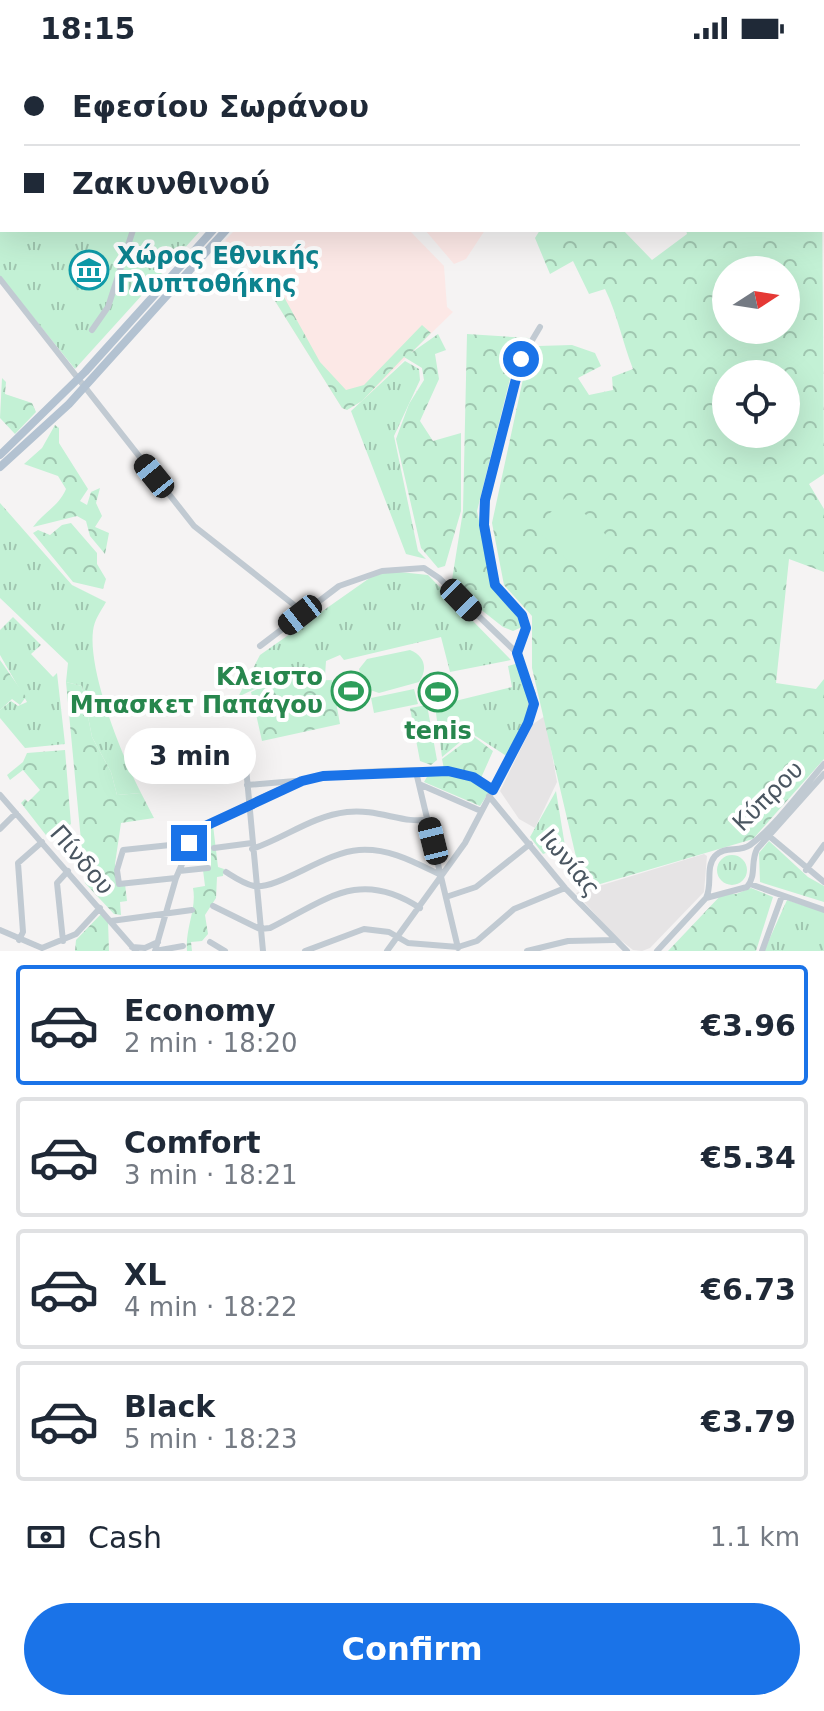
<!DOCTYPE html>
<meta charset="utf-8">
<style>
body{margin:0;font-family:"DejaVu Sans",sans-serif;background:#f2f2f3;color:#1f2937;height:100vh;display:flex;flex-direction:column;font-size:30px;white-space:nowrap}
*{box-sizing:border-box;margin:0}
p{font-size:26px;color:#747a83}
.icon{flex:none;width:44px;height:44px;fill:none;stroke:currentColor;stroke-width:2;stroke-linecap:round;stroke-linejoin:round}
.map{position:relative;height:895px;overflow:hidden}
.side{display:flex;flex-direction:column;background:#fff;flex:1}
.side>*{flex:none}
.guide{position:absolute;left:0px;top:0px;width:824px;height:176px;box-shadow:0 8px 32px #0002;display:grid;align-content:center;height:176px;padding:0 24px;background:#fff}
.needle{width:52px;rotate:78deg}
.controls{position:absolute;left:712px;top:200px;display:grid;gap:16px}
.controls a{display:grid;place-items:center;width:88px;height:88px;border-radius:50%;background:#fff;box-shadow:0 8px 32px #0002;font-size:40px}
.end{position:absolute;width:36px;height:36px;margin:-18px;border:10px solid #1a73e8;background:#fff;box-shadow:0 0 0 4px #fff}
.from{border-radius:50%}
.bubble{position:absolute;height:56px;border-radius:28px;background:#fff;box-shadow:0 8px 32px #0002;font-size:26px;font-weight:600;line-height:56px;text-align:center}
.car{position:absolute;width:24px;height:48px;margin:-24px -12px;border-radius:10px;box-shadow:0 0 6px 2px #0007;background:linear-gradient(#222 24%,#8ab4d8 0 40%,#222 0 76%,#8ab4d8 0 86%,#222 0)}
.guide b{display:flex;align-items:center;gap:28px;height:76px;font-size:30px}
.guide b+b{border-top:2px solid #e0e1e3}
.guide i{width:20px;height:20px;background:#1f2937}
ul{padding:14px 0 0;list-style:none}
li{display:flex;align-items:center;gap:24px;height:120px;margin:0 16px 12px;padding:0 8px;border:4px solid #e0e1e3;border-radius:8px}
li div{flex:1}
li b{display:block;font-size:30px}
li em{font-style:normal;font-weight:600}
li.current{border-color:#1a73e8}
li>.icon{width:72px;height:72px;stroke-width:1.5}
.pay{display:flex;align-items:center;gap:20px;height:88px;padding:0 24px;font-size:30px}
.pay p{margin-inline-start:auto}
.button{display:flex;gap:16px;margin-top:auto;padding:16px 24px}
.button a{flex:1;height:92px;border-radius:48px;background:#1a73e8;color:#fff;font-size:32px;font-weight:600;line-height:92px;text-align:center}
.status{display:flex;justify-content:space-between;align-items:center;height:56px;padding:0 40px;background:#fff;direction:ltr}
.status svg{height:22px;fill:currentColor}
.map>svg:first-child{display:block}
.education{fill:#e6e4e5}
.medical{fill:#fce8e6}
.grass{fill:url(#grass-tufts)}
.forest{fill:url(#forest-crowns);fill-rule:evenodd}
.pitch{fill:#c3f1d5}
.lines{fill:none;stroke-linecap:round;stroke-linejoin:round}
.minor{stroke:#c1cad2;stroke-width:6}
.major{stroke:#b3c2d1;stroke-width:8}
.route{stroke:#1a73e8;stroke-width:10}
.labels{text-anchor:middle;stroke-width:8;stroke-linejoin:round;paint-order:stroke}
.culture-label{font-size:24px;font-weight:bold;fill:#0d838f;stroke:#fff;text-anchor:start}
.leisure-label{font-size:24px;font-weight:bold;fill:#27864d;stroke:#fff;text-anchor:end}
.street-label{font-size:24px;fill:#4a5661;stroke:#fff}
</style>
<div class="status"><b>18:15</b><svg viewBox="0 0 49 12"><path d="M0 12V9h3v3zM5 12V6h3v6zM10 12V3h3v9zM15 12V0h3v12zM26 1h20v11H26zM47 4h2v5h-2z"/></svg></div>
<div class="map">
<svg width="824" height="895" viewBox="0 0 824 895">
<defs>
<pattern id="grass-tufts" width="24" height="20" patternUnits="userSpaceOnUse" patternTransform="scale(2)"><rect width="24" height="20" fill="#c3f1d5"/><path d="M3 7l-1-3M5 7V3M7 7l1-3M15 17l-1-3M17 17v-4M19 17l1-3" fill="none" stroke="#a0c6b0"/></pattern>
<pattern id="forest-crowns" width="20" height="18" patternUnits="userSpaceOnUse" patternTransform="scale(2)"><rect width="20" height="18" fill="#c3f1d5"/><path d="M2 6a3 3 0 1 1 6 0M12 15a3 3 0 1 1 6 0" fill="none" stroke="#a0c6b0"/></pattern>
</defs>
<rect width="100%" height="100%" fill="#f5f3f3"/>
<path class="education" d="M545,660l12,66 -22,46 -16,-9 -19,-28 33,-67z
M704,798l3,2 -3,36 -54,56 -8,3 -9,-1 -19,-15 -38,-42z"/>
<path class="medical" d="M235,174h174l35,36 3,41 6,5 -91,89 -15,9 -5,-2 -72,-115 -45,-53z
M425,174h60l-19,29 -12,5z"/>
<path class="grass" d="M0,0l189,2h-187v172h199l-126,139 -75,-93z
M405,305l14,8 1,11 -26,56 24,115 8,8 -20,-5 -55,-143z
M0,447l72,82 34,17c-5,9 -12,18 -13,29 -5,41 29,125 48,162l-24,2 -6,-23 -19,-35 -10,-51 -16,-4 2,-19 -68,-65z
M381,514l47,5 83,85 -61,12 -9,-35 -97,23 -4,-5 -14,6 -1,15 -15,2 -13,-10 -59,29 22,-42z
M13,561l28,28 -10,9 22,23 4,-4 8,71 -40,4 -25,-30v-8l11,-9 7,5 9,-4 -27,-47v-25z
M519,607c16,45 10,53 -11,94l-37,-24 -29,24 -7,-51 77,-19 -4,-21z
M556,735l9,55 -22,8 -13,-17z
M717 814a15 15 0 1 1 30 0a15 15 0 1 1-30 0Z
M787,844l37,12v39h-60z"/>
<path class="forest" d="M822,125l2,293 -15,10 15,25v63l-35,-13 -13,124 40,6 8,-10v80l-71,80 -163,48 -14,-30 -44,-189v-52l-28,-31 -12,-62 34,-158 12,-19 34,-1 23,8 6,13 -23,12 11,17 24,-5 -1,-13 21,-8c-11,-28 -15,-53 -28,-80l-16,5 -16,-33 -23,13 -15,-36 5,-8h83l29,30 35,-26 -1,-4h136zM726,214h60v60h-60zM726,318h60v60h-60z
M279,232l41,74 26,28 18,-5 58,-60 9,8 -20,20 27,-19 8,16 -11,4 4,25 -19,42 13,20 28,-8v78l-16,55 -7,2 -17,-20 -25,-109 13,-35 15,-24 -2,-12 -18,-11 -42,44 -15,9 -5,-2 -72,-115z
M467,278l62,4 -15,25 -37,148 14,69 24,25 7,22 -9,4 -10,-4 -52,-41 12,-75z
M2,322l4,4 -1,12 27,9 4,9 -21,22 -15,-16z
M55,369l4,3v15l29,46 -8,12 7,4 4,-13 9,-4 -4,15 6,13 -7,11 14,6 -4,21 -15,-18 -4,-15 -9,-5 -44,11c11,-15 26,-21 33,-38l-8,-13 -34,-12 18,-16z
M71,467l26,30v11l9,15 -3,10 -30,-7 -40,-49 5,-3 12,5 12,-10z
M0,604l26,37 -6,8 -8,-6 -12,11z
M296,615l12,10 24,-1 8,44 -78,17 -11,-49z
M66,626l16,4 10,51 19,35 6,23 24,-2 13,25 -33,5 -6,41 1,20h9l2,17 -7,1 1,13 -7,-1 -29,-31z
M427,649l10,55 -6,5 -11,-4 -10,-53z
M473,680l20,15 -12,27 -37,-9 -2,-10z
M65,694l6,74 -22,15 -28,-36 4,-4 3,3 12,-12 -17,-20 -13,10 -3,-5 16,-13 4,-9z
M428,719c23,0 44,0 61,17l-9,14 -56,-24z
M213,769l5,42 6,2 -1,7 -6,1 -1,21 -11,17 3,19 -6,7 -11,1 1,9h-5c-2,-23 10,-42 6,-63l12,-2 -2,-16 8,-1 -1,-42z
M769,785l39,36 16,9v16l-64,-20 -1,-29z
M751,832l22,9 -17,54h-88l55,-58 13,1z
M102,857l6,8 1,30h-34l1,-11z"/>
<path class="pitch" d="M567,440l51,51 -31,32 -52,-51z
M410,594c15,6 18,19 9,32l-40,11 -15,-5 -5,-19 8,-10z
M414,633l4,15 -44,9 -3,-15z"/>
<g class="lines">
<path class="minor" d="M114,0v2
M784,0l3,2
M728,2l2,-2
M822,21l2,-2
M822,34l2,-1
M0,223l194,247 109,86
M92,274l16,-23 25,-77
M260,590l79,-60 43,-15 42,-3 15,10 78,75 16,41 -5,29 -63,120 -78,108
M517,597l9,-25 -11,-23 -20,-20 -12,-75 38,-151 19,-32
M244,690l19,205
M416,716l42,176
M419,728l62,27
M247,729l48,-4
M0,739l136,156
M489,740l76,92 62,63
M0,773l16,-16
M769,780l55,46
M214,792l38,-5
M252,793c33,-11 60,-33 95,-37 30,-4 59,13 81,7
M806,814l18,-25
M179,815l29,-3
M226,816c8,5 18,12 28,14 24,4 71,-34 105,-36 31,-2 55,12 82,25
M176,822l-57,6 -2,-14 6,-20 66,-7
M750,828l74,26
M446,841l30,-10 54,-43
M706,842c7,-14 -1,-30 9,-42 10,-11 24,-3 35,-11 26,-19 53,-57 74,-81
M213,850l47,23 10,-1c56,-28 89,-60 150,-20
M111,865l81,-11
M0,874l42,18 34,-14 24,-26
M19,884l4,-8 -5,-69 24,-21
M63,885l-6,-58 11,-12
M210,886l15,9
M132,891l13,1 13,-6
M155,895l21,-73 19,-44c17,-14 82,-44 105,-53 29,-10 137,-15 166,-6 10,3 19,8 27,15
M155,895l28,-5
M305,895l59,-22 25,3 19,11 50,4 19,-6 37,-32 51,-21
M527,895l41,-10 46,-1
M657,895l49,-53 41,-11c10,-12 3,-25 10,-38l67,-75
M762,895l20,-55"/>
<path class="major" d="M696,0l5,2
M713,0l2,2
M388,2l3,-2
M407,2l4,-2
M822,92l2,2
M822,104l2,2
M0,399l85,-83 128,-142
M0,411l69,-63 157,-174"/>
</g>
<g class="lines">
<path class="route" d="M189,787l12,-15 101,-47 21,-5 125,-5 25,6 20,13 35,-67 6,-19 -17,-51 9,-25 -4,-13 -27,-30 -11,-60 1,-25 36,-141"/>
</g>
<defs>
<symbol id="museum-ring" viewBox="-11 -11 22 22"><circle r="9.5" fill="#fff" stroke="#0f9aa8" stroke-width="1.5"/><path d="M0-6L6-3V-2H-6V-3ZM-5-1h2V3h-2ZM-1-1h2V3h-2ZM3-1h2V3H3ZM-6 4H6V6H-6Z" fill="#0f9aa8"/></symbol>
<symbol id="stadium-ring" viewBox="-11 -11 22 22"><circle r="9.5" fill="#fff" stroke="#2e9e5b" stroke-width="1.5"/><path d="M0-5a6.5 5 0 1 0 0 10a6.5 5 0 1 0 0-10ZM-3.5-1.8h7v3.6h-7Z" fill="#2e9e5b"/></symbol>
</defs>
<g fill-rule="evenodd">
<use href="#museum-ring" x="67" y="192" width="44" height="44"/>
<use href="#stadium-ring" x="329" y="613" width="44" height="44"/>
<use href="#stadium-ring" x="416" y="614" width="44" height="44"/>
</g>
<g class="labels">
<g class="culture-label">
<text x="117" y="208">Χώρος Εθνικής<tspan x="117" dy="28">Γλυπτοθήκης</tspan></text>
</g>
<g class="leisure-label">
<text x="323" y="629">Κλειστο<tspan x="323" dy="28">Μπασκετ Παπάγου</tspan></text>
<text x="438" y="683" text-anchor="middle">tenis</text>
</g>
<g class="street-label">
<text transform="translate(768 740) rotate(-45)" y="8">Κύπρου</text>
<text transform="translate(82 804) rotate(49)" y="8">Πίνδου</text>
<text transform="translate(570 807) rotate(50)" y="8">Ιωνίας</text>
</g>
</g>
</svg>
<div class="controls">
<a><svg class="needle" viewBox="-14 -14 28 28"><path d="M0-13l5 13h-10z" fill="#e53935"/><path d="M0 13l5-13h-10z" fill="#747a83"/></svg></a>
<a><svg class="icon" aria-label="locate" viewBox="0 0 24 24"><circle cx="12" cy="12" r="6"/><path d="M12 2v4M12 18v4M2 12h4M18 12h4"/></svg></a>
</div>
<i class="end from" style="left:521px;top:303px"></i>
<i class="end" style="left:189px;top:787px"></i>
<div class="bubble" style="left:124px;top:672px;width:132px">3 min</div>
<i class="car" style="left:154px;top:420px;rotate:321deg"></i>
<i class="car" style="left:461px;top:544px;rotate:136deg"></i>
<i class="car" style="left:300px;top:559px;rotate:232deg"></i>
<i class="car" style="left:433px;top:785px;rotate:346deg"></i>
<div class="guide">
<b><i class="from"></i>Εφεσίου Σωράνου</b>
<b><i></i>Ζακυνθινού</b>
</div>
</div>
<section class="side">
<ul>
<li class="current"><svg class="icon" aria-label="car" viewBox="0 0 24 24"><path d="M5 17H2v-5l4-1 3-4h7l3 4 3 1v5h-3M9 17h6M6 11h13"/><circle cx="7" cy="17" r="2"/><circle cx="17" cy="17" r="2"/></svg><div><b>Economy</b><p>2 min · 18:20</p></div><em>€3.96</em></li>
<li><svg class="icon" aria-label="car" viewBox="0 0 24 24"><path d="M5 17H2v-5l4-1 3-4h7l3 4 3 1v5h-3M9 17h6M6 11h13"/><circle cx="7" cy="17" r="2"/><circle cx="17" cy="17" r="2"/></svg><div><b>Comfort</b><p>3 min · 18:21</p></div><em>€5.34</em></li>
<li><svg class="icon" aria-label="car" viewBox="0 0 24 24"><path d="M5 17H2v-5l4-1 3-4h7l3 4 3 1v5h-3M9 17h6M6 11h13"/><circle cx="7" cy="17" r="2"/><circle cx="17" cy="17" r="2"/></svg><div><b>XL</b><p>4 min · 18:22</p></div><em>€6.73</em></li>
<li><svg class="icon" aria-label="car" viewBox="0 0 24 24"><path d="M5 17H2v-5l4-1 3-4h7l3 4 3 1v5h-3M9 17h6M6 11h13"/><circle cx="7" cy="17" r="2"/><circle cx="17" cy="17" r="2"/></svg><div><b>Black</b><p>5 min · 18:23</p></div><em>€3.79</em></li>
</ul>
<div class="pay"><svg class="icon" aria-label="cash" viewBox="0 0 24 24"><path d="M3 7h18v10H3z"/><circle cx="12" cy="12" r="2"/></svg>Cash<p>1.1 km</p></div>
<div class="button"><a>Confirm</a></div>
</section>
